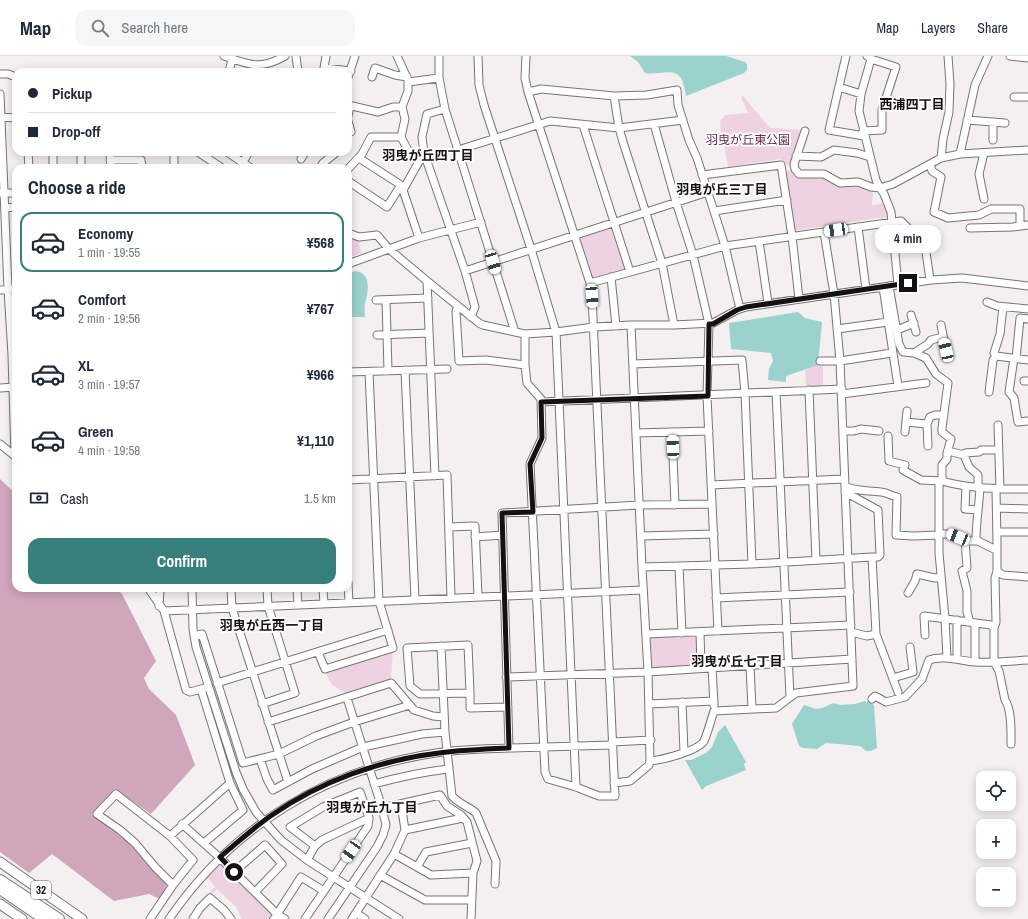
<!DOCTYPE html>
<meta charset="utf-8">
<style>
body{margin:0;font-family:"Archivo Narrow","Noto Sans JP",sans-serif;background:#f6f6f7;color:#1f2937;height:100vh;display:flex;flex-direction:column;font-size:15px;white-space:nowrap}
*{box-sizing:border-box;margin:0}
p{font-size:13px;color:#747a83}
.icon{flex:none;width:22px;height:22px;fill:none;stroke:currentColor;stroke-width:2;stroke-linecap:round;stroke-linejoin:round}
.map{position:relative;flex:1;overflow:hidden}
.side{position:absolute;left:12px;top:108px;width:340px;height:428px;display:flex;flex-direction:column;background:#fff;border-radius:12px;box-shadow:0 2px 10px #0003}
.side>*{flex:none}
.banner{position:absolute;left:12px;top:12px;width:340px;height:88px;border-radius:12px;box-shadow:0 2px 10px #0003;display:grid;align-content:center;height:88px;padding:0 16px;background:#fff}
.tools{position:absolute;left:976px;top:715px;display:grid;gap:8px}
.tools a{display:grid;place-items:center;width:40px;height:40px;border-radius:8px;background:#fff;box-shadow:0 2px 10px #0003;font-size:20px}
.end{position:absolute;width:18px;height:18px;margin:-9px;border:5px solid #131112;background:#fff;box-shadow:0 0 0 2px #fff}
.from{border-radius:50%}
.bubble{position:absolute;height:28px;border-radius:12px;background:#fff;box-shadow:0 2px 10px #0003;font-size:13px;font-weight:700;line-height:28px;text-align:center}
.car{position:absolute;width:12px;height:24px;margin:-12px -6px;border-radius:5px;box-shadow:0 0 3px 1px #0007;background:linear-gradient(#fff 24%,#345 0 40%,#fff 0 76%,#345 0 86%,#fff 0)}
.banner b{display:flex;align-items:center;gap:14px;height:38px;font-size:15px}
.banner b+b{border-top:1px solid #e0e1e3}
.banner i{width:10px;height:10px;background:#1f2937}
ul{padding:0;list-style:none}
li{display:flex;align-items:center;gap:12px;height:60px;margin:0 8px 6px;padding:0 8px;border:2px solid transparent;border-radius:12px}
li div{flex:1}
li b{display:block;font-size:15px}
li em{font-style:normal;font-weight:700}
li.selected{border-color:#377f7b}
li>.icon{width:36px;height:36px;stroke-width:1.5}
h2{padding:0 16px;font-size:18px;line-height:48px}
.pay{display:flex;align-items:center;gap:10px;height:44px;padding:0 16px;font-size:15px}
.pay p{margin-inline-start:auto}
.primary-button{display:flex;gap:8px;margin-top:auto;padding:8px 16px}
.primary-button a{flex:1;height:46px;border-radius:12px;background:#377f7b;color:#fff;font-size:16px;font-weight:700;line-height:46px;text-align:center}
header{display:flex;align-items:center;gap:24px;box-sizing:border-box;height:56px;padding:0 20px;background:#fff;border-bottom:1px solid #e0e1e3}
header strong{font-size:19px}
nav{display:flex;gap:22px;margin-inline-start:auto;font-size:14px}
.search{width:280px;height:36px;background:#f6f6f7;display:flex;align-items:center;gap:10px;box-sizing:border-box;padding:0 14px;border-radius:12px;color:#747a83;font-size:15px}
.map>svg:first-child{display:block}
.green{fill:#eed2e1}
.forest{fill:#d0a6bd}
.water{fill:#9bd2cd}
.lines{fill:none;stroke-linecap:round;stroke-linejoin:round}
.minor-casing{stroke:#787476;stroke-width:9}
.major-casing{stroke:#787476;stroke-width:11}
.highway-casing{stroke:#787476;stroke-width:12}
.minor{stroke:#fff;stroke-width:7}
.major{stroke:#fff;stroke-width:9}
.highway{stroke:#fff;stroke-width:10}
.route{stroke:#131112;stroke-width:5}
.labels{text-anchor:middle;stroke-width:4;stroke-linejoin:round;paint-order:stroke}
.shield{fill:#fffdfe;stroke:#5a5859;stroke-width:1}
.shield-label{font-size:11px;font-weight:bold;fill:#131112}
.park-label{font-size:12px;fill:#612d4d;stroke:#fffdfe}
.neighbourhood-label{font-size:13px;font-weight:bold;fill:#131112;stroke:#fffdfe}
</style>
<header>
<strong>Map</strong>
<div class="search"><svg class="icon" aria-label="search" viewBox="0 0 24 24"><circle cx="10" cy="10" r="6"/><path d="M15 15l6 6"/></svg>Search here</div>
<nav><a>Map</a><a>Layers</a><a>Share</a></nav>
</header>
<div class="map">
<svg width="1028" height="863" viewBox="0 0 1028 863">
<rect width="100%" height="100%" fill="#f4eff1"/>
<path class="green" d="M743,40l27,32 34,2 -13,37 -11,-8 -52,8 -4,-22 -2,-2 -2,-22 5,-6 23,-2 -7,-16z
M792,114l66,14 15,5 -1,16 12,-2 4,10 -1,5h-9l-85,13 -8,-59z
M613,169l15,45 -37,10 -14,-43z
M350,180l8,3 3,14 -13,5v-20z
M818,308l5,2v20l-17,1 -1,-17z
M699,577l1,34 -52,3 -2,-36z
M201,581l24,76 -1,2 -3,-1 -24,-75z
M393,594l-2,29 -43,15c-13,-6 -18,-9 -22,-22z
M220,805l54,53 -4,5h-28l-6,-12 -19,-18 -6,6 -2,-2 6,-6 -9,-12z"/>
<path class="forest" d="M0,423l16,15v94h100l6,6 34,67 -12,17 5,11 27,26 19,50 -44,49 -36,-25 -23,25 34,26 41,45 -7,14 -11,-5 -35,7 -62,-47 -23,19 -29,-21z"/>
<path class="water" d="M630,0h96l19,6 2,2v6l-3,3 -58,23c-1,-5 -2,-11 -4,-16 -6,-14 -26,-4 -37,-7l-7,-11z
M355,215c13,1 14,13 12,24 0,3 -2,6 -2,9 -1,4 0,9 0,13h-17v-43z
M798,256l7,6 17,4 -4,43 -32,11v6l-18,-2 1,-11 4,-8 -2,-8 -40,-4 -2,-26z
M865,645l2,2v-2h4l3,5 3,42 -6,3h-5l-6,-5 -34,-3 -9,6 -14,-1 -4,-2 -7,-22 12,-19 12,4 6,-1 11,-5 8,2 14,-1z
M725,669l21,37 -2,2 2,6 -40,16 -4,4 -17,-30h6l15,-7 6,-6 6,-15z"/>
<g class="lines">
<defs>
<path id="minor" d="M224,0c25,9 37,14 61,0
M296,0l2,16
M326,0l-2,12 27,3
M397,0l11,24v11l-6,16 3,12 -4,18 8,15 10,9
M439,0v22l6,31 70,223
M478,0l1,29 5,20 47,144 25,83 20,455
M846,0l-17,74 35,6
M1010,0l18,2
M229,16l3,-13
M0,18h8l8,3
M348,21l7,-21
M372,21l3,-9 20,7 12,2
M408,26l31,-4
M839,31l22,7
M528,36l13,-3 73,7 33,-1 30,-5 1,15 11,35 8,18 28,88 15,63
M0,38l8,195 4,66 3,101
M614,40l5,32 4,14 39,121 12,62
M1014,41h14
M348,49l30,7 15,-5h9
M445,53l-18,5 -5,23 2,16 41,118 10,36 -4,10
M348,60l2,-10
M0,61l16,1
M967,64l38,3
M348,65l3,11
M654,68l22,78 17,53 16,69 -2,72 11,235
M583,69l47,147
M805,75l-11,33 1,5 4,5h25l16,9 18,-1 13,5 9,1 -4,-8 -17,-69 2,-17 10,-35
M863,75l19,-1v-20l14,-43 -25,-8 -4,-3
M993,84v-18
M458,94l92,-29 69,7 64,-8
M28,96l1,16
M53,96v16
M81,96v16
M198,96l24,16
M227,96l24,16
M110,97l1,15
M984,97l-5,21 5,25
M960,98l15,-69 13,-29
M174,100v12
M796,100l25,1 13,-7 23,3 13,4
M359,102l45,29
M941,102l2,-19 6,-27 1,-28 -2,-28
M301,103l4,-7
M110,104h31l1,8
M243,106l6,-10
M930,108l2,7 9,6 -7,35 14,6 31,-3 12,-6h29v16
M320,112l3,-5 14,-11
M348,113l14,-15 9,-17h30
M702,119l79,-10 11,71 7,63
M348,125l39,26 14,-22
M0,137h16
M5,152l11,-1
M714,155l73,-11
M858,171l8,62
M970,172l43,-1 15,-2
M348,177l11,4 18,-2 12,14 38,32 52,42 4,2 32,7 10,2 31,-2 38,-5 37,-2h43l39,-2 24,-13 9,-3 185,-27 31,-2 66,8
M419,182l-16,-48 18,-32
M759,185l9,62
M348,208l71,-26 62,-16
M465,215l243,-79
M611,221l5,49
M427,225l8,195
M590,227l135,-37 176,-25 24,24 5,35
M898,229l-7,-73 -7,-18 -4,-6 13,-4 48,-26 19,-4 68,-4
M883,231l15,99
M0,234l16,-1
M376,244l52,-2
M386,244l2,71
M987,246l10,4 31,3
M458,251l-2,4 3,50 27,-1 39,5
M911,259l5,17
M941,269l5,25
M837,273l51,-7
M897,274l17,-7
M525,278v31l2,18 14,16 1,39 -12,26 15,308 3,7 28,8 23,9h16l-23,-500 -2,-13 -62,-191 -3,-14 1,-22
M377,279l52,-2
M914,297l14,-9 3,-4 12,-3
M996,300l-2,-3 6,-19 3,-27
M1014,302l-5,34 5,6 4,24 10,-1
M1016,303l4,-41 8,1
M820,305h20l52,-8
M633,308l109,-4 3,33 7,171
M405,314l10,230
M348,316l99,-3
M1024,325h4
M0,332l16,-1
M809,334l7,170
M776,336l14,305
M989,336l4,-32 3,-4 32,4
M842,338l84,-11
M541,346l301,-13
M906,366l21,2
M998,369l2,64
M843,375h11l7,-2 18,2
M672,376l3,73
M905,376l2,-21
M636,377l73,-2
M888,380l1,25 16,4 -2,5 18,10 21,1v-16l5,-6v-6l4,-14 -9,-7v-4l6,-45 -12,-9 -10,-16 -12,-5 -11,-1 -4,-8 -10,-58
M0,388l16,13
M928,390l-1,-22 3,-7 5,-2h9
M948,395l16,4 1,-2 14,-1 2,-2h17
M964,399l5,12 9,8v13
M348,424l99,-5 4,123
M939,425v72l6,65 2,40
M942,425c28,8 57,8 86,8
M711,429l133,-6
M845,430c12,6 23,4 36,6 5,0 10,4 16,5l-1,38 17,1 26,-1
M966,430l-1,23 13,1
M996,433l1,54v28l-2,7 1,44 -2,6v34l5,9 6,29c7,10 6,32 6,44
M845,436l33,18 2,45 -2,2h-6
M997,452l31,1
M449,471l26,-1 3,71
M997,476h31
M939,478h11l17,7h11l18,9
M641,480l73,-2
M475,481l28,-2
M965,484l2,28 -5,3 5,20v21l3,10
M976,485c0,-18 3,-35 4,-53
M679,510l3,67
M642,511l110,-3 120,-7 4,77 22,58
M997,515l6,4 25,2
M348,526l1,21
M148,532l16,23 22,79 4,2 15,-4
M192,532l1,41 3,18 40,125 7,17 13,23 25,28 26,20 92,59
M297,532l1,17
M323,532l1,16
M908,537l7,-12 2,-7 18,4 6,-1
M716,542l134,-6
M159,550l1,-18
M164,555l479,-21
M957,564v39
M975,567v39
M700,576l1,36
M851,576l16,4 9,-2
M646,578l205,-9
M925,579l-1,-19 67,9 3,3
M194,580l8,-2 41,129 36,-9 -47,-146 -1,-20
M468,589l2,48 -50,1 -10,-8 -3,-38z
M441,590l4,86 7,64c7,8 16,10 24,17l20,48 -1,23
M318,596l7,17 68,-21 -14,-47 -10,-229
M750,610l2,43
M712,611l2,38
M506,621l142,-5 204,-13
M893,622l20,-6 -3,-25
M217,627l171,-53
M201,633l29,94 13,27 -39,33
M470,637v15l38,-1
M872,643l3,-3 11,6 19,-5 17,-18 7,-19c13,-5 33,1 46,2 18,1 35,-1 53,-2
M682,646l2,50
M262,648l33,-11 -27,-87 -1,-18
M649,648l65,-3
M268,666l123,-39 23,27 19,6 11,1
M612,686l39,-2
M509,692l-7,-235 137,-8 73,-1
M260,703l7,20 6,11 39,-21 51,-22 59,-13 23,-2
M650,705c12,-1 48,-10 54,-20 4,-9 7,-21 10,-30l62,-3 20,-15 57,-7 -13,-325 -6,-67 -10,-62
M288,726l-9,-28 37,-18 38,-14 56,-17
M614,727l16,-2 19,-16 1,-4 -2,-89 -6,-105 -11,-242
M374,728c25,-7 49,-12 74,-15
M382,752l58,-13 7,11 14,9 6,7 10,39 -4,12 -2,46
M182,768l37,33 58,57 8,5
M405,774l58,-12
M170,780l60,-53
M315,790l-25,-19 33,-20 37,-15 9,26
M394,798l23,13 9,-15 46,-9
M417,811l14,8 42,-2
M234,816l31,-27 17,19 -27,28
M380,819l45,25h47
M356,857l9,6
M150,863l23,-34 20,-25 -23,-24 -54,-42 -19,20 23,16 15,13 20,24 18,18
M169,863c63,-92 157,-150 267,-166 25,-4 51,-4 76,-5 33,-1 67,-2 100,-3
M193,863l7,-11 10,-10 14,12 7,9
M274,863l27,-42 23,14
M305,863l63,-93 1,-8 -47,22 -7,6 -8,14
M328,863l49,-72 6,-12 3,-10 -4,-17 -35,-110
M352,863l42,-65 11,-24 -4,-26"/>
<path id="major" d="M0,806l82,57
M0,848l22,15"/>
<path id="highway" d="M0,824l59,39
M0,833l44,30"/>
</defs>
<use href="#minor" class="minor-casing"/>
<use href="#major" class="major-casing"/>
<use href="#highway" class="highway-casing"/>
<use href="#minor" class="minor"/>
<use href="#major" class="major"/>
<use href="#highway" class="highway"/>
</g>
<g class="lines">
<path class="route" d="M234,816l-14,-15c17,-14 33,-29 52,-42 49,-34 108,-55 167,-62 23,-3 47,-4 70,-5l-7,-235 31,-1 -3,-48 12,-26 -1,-36 167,-6 1,-72h4l24,-14 9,-3 162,-24"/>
</g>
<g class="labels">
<rect class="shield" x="31" y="825" width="20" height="18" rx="3"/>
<g class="shield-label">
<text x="41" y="838">32</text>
</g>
<g class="park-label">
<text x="748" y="88">羽曳が丘東公園</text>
</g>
<g class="neighbourhood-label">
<text x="912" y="53">西浦四丁目</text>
<text x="428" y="104">羽曳が丘四丁目</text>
<text x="722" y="138">羽曳が丘三丁目</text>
<text x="272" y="574">羽曳が丘西一丁目</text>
<text x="737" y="610">羽曳が丘七丁目</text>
<text x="372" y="756">羽曳が丘九丁目</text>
</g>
</g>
</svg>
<div class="tools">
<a><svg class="icon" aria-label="locate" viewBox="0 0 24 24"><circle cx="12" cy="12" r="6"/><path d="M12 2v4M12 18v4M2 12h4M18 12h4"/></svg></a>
<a>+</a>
<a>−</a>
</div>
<i class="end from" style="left:234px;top:816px"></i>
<i class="end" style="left:908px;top:227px"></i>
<div class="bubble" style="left:875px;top:169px;width:66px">4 min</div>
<i class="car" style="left:836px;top:174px;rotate:262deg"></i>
<i class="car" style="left:493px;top:206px;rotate:163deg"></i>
<i class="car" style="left:592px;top:240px;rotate:176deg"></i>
<i class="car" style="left:946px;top:294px;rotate:347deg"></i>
<i class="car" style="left:673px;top:391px;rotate:358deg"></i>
<i class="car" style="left:958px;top:481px;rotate:292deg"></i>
<i class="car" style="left:351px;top:795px;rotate:214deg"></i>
<div class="banner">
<b><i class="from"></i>Pickup</b>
<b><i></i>Drop-off</b>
</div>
<section class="side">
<h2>Choose a ride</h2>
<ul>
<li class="selected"><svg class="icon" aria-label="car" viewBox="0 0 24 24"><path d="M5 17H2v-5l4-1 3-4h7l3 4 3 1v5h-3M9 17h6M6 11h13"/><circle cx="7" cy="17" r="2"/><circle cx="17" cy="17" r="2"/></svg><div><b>Economy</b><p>1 min · 19:55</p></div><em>¥568</em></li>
<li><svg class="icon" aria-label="car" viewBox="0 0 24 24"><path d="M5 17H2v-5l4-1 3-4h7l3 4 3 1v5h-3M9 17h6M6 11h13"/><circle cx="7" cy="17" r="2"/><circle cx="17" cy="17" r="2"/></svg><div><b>Comfort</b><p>2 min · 19:56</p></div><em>¥767</em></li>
<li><svg class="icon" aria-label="car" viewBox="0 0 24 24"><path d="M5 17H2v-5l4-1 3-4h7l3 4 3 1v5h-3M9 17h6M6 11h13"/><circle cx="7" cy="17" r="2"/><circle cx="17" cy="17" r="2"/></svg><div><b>XL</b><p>3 min · 19:57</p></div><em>¥966</em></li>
<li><svg class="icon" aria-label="car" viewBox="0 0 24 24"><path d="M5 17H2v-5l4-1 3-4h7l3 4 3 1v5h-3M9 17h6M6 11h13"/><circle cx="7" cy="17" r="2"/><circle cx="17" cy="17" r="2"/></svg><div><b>Green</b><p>4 min · 19:58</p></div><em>¥1,110</em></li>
</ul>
<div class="pay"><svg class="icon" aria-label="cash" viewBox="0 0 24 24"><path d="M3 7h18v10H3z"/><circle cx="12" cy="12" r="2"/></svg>Cash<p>1.5 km</p></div>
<div class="primary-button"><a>Confirm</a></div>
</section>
</div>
